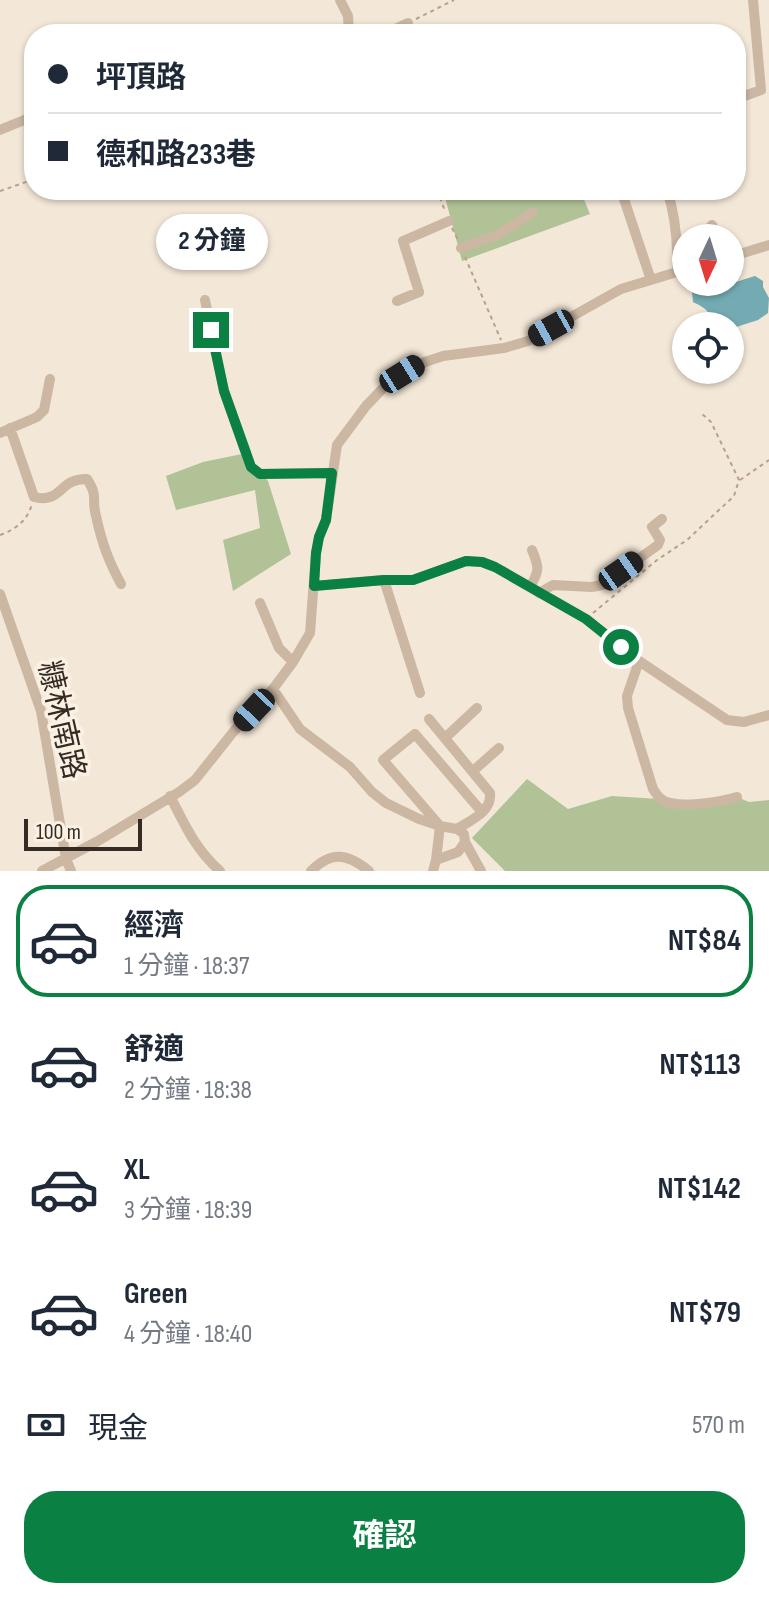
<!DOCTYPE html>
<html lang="zh-TW">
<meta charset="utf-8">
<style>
body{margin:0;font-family:"Sofia Sans Condensed","Noto Sans TC",sans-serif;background:#f6f6f7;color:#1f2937;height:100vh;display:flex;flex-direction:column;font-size:30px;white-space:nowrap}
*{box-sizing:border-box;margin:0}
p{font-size:26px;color:#747a83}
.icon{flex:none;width:44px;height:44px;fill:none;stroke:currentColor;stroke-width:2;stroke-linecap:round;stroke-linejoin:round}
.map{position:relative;height:871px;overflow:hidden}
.side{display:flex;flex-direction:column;background:#fff;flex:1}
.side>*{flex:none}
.guide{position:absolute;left:24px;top:24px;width:722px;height:176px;border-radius:32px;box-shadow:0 2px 6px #0004;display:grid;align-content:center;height:176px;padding:0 24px;background:#fff}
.needle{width:52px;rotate:184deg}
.fabs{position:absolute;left:672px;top:224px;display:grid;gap:16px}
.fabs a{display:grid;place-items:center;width:72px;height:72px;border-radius:50%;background:#fff;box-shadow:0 2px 6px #0004;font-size:40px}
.scale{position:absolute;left:24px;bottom:20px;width:118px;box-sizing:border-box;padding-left:8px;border:4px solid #352b25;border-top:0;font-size:22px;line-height:28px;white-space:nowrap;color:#352b25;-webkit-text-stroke:6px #faf1e3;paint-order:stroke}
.end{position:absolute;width:36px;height:36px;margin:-18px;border:10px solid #0b8043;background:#fff;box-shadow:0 0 0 4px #fff}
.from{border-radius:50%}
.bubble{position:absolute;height:56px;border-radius:28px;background:#fff;box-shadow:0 2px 6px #0004;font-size:26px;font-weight:700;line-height:56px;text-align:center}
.car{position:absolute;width:24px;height:48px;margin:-24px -12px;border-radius:10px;box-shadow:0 0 6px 2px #0007;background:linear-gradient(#222 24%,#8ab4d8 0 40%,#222 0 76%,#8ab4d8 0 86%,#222 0)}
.guide b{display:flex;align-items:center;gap:28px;height:76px;font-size:30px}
.guide b+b{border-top:2px solid #e0e1e3}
.guide i{width:20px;height:20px;background:#1f2937}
ul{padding:14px 0 0;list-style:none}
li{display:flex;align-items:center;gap:24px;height:112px;margin:0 16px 12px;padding:0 8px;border:4px solid transparent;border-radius:32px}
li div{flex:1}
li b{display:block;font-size:30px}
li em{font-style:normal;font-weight:700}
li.on{border-color:#0b8043}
li>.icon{width:72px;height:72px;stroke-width:1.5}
.pay{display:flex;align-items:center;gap:20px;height:88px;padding:0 24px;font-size:30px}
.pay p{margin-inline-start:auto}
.button{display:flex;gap:16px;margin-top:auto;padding:16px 24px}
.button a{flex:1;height:92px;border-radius:32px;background:#0b8043;color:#fff;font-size:32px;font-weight:700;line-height:92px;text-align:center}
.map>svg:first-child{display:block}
.green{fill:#b1c296}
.water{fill:#74abb2}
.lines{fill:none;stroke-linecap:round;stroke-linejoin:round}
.path{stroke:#b7a18c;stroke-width:2;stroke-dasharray:4 4;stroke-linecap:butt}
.minor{stroke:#cbb7a2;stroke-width:10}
.route{stroke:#0b8043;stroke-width:10}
.labels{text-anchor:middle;stroke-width:7;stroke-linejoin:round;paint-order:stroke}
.street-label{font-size:30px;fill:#352b25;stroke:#faf1e3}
</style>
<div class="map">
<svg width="769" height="871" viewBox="0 0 769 871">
<rect width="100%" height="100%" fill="#f3e7d7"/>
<path class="green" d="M443,190h137l10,24 -128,47z
M242,454l26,27 23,73 -58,37 -10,-51 37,-12 -5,-38 -79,20 -10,-34 37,-14z
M527,779l41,30 44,-13 47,3 14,5 64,-7 12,5 20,-2v71h-264l-33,-33z"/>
<path class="water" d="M755,276l8,5v6l6,11 -1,15 -10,7 -28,9v-3c-15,0 -14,0 -21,-12 -3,-6 -10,-9 -16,-12l-1,-10 5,-8c22,6 37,-2 58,-8z"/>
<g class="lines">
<path class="path" d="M416,19l38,-19
M437,190l8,21
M0,191l29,-10
M452,228l6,12
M465,257l36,83
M740,480l29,-20
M0,535c16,-6 27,-14 32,-31
M593,613l64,-53 30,-20 47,-44 5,-16 -28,-58 -11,-10"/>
<path class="minor" d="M340,0l8,16 1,18
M384,34l24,-11
M736,99l25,-9 -8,-90
M0,130l34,-14
M621,190l30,90
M667,190c9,27 11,54 10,82
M701,238l11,-13
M461,248l38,-14 34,-22
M730,257l39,-12
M683,272l3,-14
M205,300l19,91 27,76 9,7 72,-1
M397,301l22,-9 -16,-51 46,-20
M10,428l24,69c28,7 25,-19 53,-18 12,19 4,18 9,37 6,27 12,44 25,68
M0,433l37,-16 7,-7 6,-31
M384,580l36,113
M314,586l70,-6h29l53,-19 16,1 13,5 91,52 53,42 88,59 17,2 25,-7
M530,587c10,-17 9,-20 2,-37
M539,593l14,-8 39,2 10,-2 56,-40 2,-5 -8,-13 10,-8
M0,594l41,117 25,148 5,12
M260,603l19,45 14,14
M639,661l-12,35 1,12 25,81c2,3 5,8 8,10 14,11 59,3 76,-2
M273,689l27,40 50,38 22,25 14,11 33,16 21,7 17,3 7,5 1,8 16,29
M429,719l61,74c2,19 -19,27 -33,36
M445,738l32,-30
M473,771l26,-23
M170,796c15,29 25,53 50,75
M436,860l4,-34 -57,-66 32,-26 67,78
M42,871l56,-30 81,-49 16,-12 39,-49 39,-42 20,-27 17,-29 6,-80 3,-16 7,-17 11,-75 29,-39 23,-24 27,-17 27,-9 61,-8 24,-7 93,-52 56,-17 9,-1
M311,871c20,-20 36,-18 58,0
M433,871l3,-11 22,-8 7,-10"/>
</g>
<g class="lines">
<path class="route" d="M211,330l13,61 27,76 9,7 72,-1 -6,47 -7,17 -3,16 -2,33 70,-6h29l53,-19 16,1 13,5 91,52 35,28"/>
</g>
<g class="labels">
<g class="street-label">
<text transform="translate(62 720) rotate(77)" y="10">糠林南路</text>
</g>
</g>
</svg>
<div class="fabs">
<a><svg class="needle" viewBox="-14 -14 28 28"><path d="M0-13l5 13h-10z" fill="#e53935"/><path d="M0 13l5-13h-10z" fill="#747a83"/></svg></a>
<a><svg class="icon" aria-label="locate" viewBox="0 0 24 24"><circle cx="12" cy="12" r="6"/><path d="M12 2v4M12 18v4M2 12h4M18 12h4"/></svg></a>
</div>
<div class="scale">100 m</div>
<i class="end from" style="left:621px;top:647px"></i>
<i class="end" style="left:211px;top:330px"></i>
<div class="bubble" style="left:156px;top:214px;width:112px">2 分鐘</div>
<i class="car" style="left:551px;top:328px;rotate:241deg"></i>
<i class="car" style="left:402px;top:374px;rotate:58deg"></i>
<i class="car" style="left:621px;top:571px;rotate:55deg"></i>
<i class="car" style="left:254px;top:710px;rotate:223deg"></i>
<div class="guide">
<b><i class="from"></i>坪頂路</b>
<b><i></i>德和路233巷</b>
</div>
</div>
<section class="side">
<ul>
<li class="on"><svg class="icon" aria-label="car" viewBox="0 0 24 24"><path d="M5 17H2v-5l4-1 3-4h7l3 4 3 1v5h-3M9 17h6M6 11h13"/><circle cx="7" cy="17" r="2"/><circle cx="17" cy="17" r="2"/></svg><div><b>經濟</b><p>1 分鐘 · 18:37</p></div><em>NT$84</em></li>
<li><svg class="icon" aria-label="car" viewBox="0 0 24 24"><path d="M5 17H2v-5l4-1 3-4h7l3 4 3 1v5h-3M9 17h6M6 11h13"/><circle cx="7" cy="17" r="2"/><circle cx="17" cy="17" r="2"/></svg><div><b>舒適</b><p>2 分鐘 · 18:38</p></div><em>NT$113</em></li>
<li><svg class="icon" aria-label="car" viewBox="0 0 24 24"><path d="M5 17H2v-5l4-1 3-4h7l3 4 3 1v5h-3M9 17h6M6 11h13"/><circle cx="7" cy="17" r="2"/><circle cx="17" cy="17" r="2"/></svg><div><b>XL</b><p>3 分鐘 · 18:39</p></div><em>NT$142</em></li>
<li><svg class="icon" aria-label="car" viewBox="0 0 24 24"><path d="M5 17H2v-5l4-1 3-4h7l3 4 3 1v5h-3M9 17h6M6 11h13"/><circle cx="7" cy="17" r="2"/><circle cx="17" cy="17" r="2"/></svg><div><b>Green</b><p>4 分鐘 · 18:40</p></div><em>NT$79</em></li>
</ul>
<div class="pay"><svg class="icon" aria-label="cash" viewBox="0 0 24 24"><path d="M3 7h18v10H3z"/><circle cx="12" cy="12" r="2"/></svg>現金<p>570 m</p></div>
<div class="button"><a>確認</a></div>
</section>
